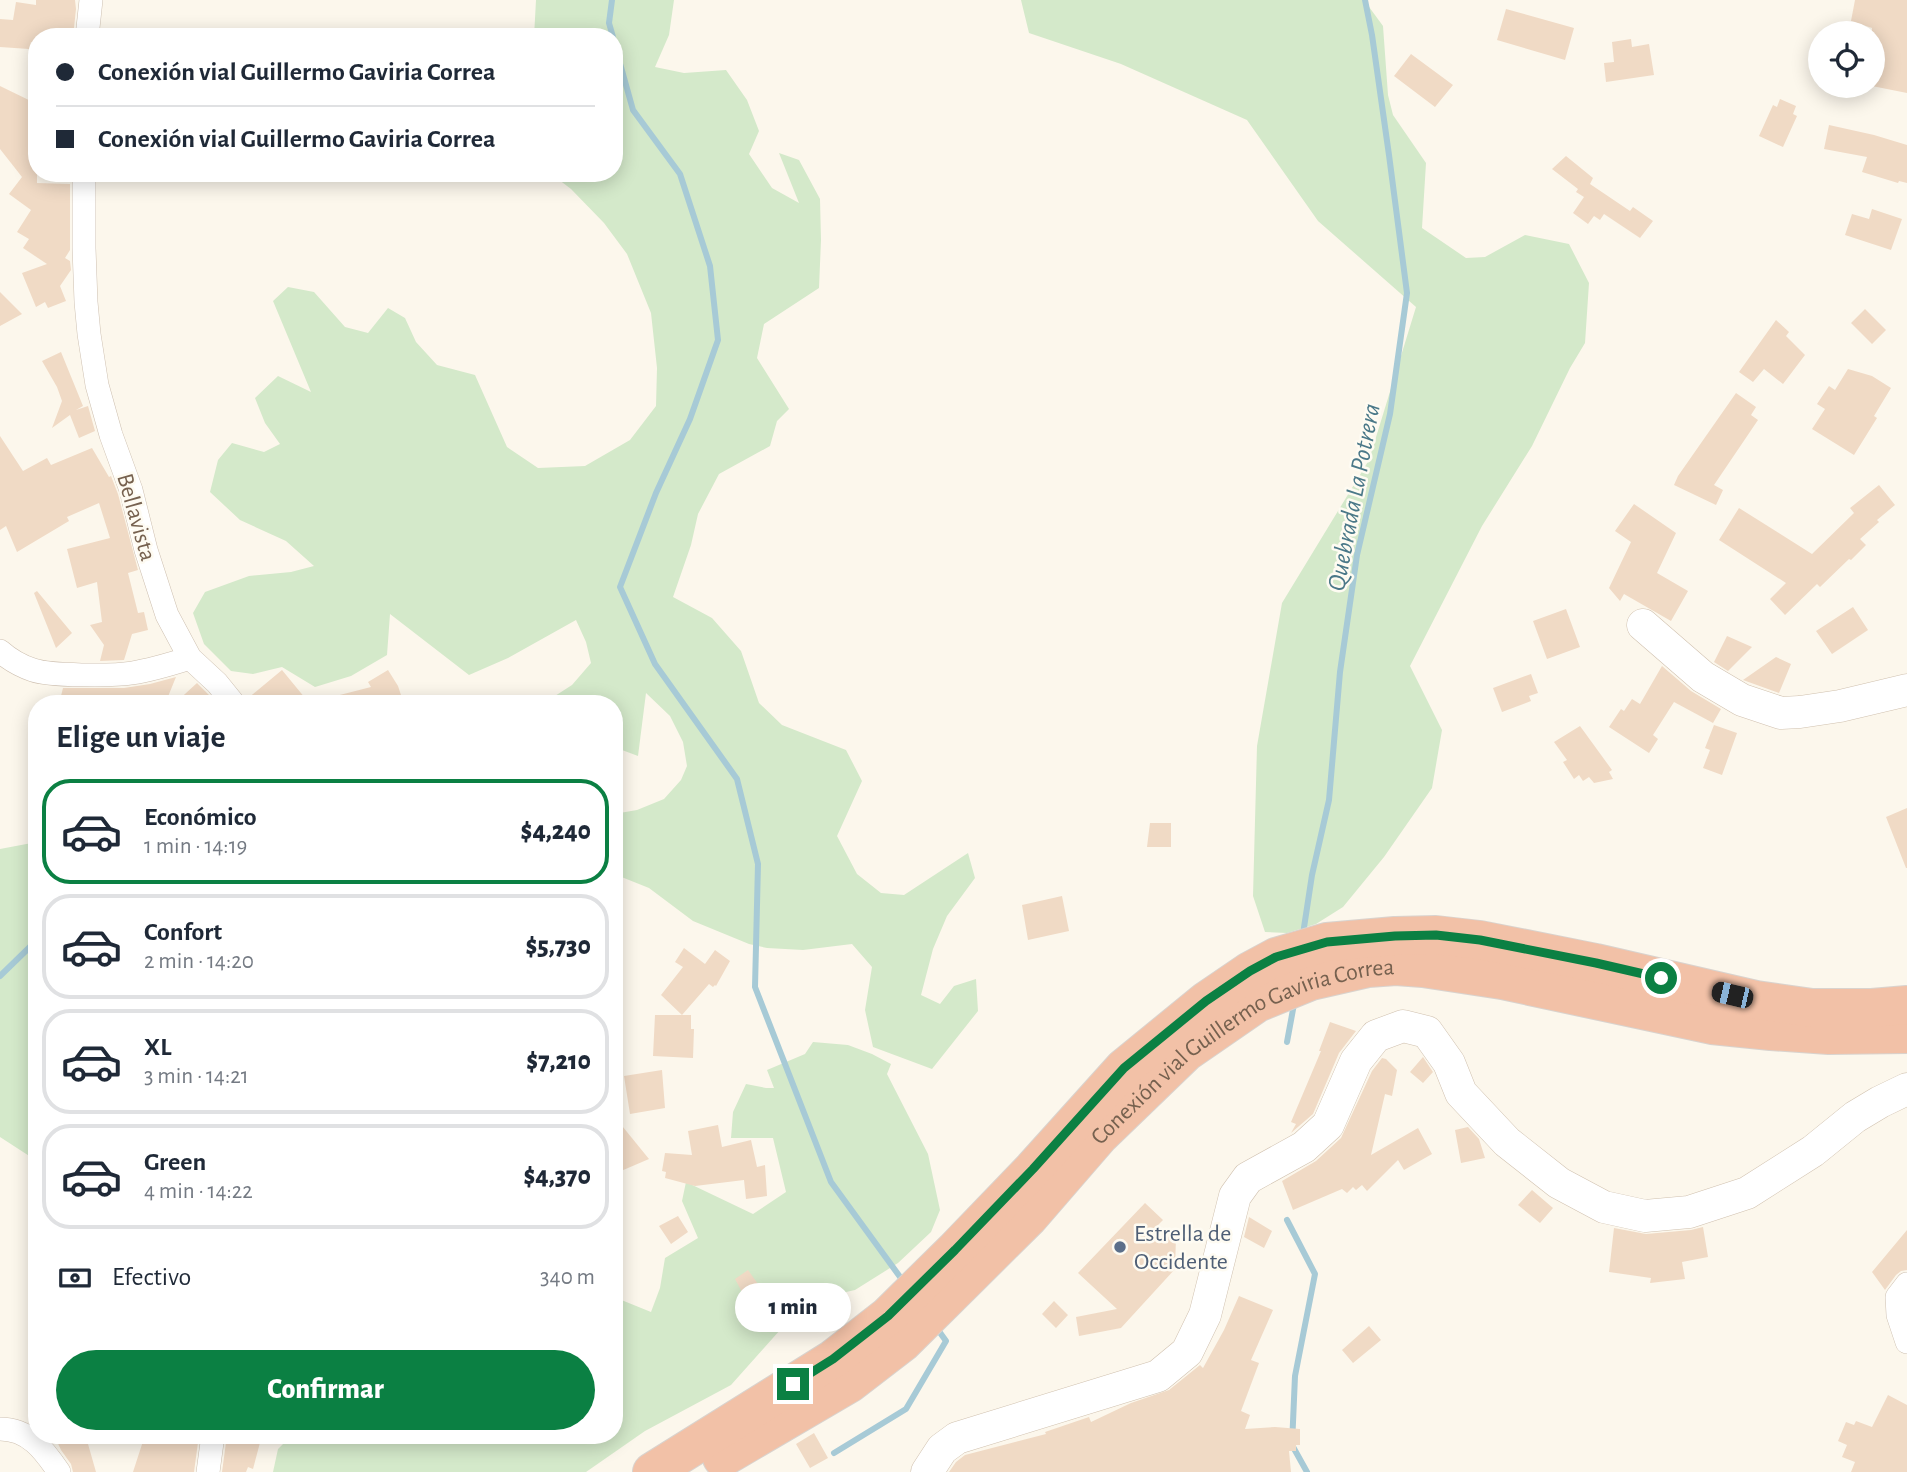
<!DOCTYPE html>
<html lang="es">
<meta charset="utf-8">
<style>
body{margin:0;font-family:"Alegreya Sans",sans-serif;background:#f2f2f3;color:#1f2937;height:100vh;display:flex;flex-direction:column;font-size:26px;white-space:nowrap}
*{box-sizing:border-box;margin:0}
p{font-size:23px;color:#747a83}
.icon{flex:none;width:38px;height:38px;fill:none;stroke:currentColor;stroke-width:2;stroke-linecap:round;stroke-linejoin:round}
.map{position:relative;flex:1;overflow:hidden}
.details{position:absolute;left:28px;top:695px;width:595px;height:749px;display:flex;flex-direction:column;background:#fff;border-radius:28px;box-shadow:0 4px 18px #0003}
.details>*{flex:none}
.guide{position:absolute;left:28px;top:28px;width:595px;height:154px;border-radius:28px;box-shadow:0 4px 18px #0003;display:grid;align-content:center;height:154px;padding:0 28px;background:#fff}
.fabs{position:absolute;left:1808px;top:21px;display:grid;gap:14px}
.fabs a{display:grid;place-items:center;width:77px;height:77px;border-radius:50%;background:#fff;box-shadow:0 4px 18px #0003;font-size:35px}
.end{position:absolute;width:32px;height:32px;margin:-16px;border:9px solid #0b8043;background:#fff;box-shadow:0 0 0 4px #fff}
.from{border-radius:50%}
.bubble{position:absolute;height:49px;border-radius:24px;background:#fff;box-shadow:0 4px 18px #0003;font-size:23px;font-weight:800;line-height:49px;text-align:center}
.car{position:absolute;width:21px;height:42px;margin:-21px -10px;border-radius:9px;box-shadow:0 0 5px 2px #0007;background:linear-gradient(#222 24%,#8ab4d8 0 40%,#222 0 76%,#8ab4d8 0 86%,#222 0)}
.guide b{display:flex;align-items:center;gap:24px;height:66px;font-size:26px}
.guide b+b{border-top:2px solid #e0e1e3}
.guide i{width:18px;height:18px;background:#1f2937}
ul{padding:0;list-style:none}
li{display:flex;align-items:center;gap:21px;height:105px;margin:0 14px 10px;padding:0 14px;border:4px solid #e0e1e3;border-radius:28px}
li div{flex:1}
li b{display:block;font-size:26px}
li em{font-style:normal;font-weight:800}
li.current{border-color:#0b8043}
li>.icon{width:63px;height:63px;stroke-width:1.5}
h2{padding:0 28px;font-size:32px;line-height:84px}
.pay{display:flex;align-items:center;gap:18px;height:77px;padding:0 28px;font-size:26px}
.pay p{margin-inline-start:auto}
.button{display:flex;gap:14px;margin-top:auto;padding:14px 28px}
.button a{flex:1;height:80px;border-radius:42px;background:#0b8043;color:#fff;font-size:28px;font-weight:800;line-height:80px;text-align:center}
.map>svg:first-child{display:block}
.green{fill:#d4e9ca}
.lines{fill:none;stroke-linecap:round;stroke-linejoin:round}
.stream{stroke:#a7cad6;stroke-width:6}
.building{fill:#f0dac5}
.street-casing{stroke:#cec0b1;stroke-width:24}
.secondary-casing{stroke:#d0c1af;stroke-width:33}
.highway-casing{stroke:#d9d3ce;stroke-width:40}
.street{stroke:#fff;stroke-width:23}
.secondary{stroke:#fff;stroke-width:32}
.highway{stroke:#f2c1a7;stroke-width:38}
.route{stroke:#0b8043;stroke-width:9}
.service-dot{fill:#5c6f8a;stroke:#fefbf2;stroke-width:2.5}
.labels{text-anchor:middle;stroke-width:5;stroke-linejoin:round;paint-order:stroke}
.street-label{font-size:24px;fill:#76614f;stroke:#fefbf2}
.service-label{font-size:24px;fill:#4e5e75;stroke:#fefbf2;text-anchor:start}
.water-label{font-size:26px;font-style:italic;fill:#4a7888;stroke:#fefbf2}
</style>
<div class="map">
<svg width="1907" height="1472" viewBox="0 0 1907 1472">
<rect width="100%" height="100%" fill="#fcf7ec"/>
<path class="green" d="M536,0h138l-5,35 -14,32 29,6 42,-3 21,30 12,31 -10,23 23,34 27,15 -20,-50 20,7 21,39 1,41 -2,48 -55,36 -7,34 32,51 -12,12 -7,25 -51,28 -21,40 -7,31 -18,52 39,21 29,33 18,52 23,22 64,25 16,31 -25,55 20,38 24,19 23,2 64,-42 7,25 -28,38 -14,33 -12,46 19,9 14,-18 22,-7 2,32 -46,58 -59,-22 -8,-37 7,-43 -20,-23 -49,6 -36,-2 -18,-4 -56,-23 -44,-33 -35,-14v-60l23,-4 27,-11 17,-19 6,-14 -4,-24 -13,-26 -24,-23 -8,63 -24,-9v-43l-70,-1 28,-18 19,-22 -5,-21 -10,-22 -68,38 -39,17 -79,-61 -3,41 -36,21 -36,11 -33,-20 -29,7 -22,-3 -27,-27 -11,-31 12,-21 44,-16 42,-4 23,-6 -28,-25 -46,-21 -30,-28 8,-32 14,-17 32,9 16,-8 -15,-21 -10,-25 23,-22 33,16 -38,-91 15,-14 26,5 31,35 23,6 20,-25 17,10 11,24 21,23 38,10 32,72 31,21 47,-2 45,-26 26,-34 1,-38 -6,-55 -24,-59 -23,-31 -33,-34 -21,-16h64v-136h-80z
M1021,0h343l19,26 5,69 5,20 33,48 -4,65 44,30 19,-1 40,-22 44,9 20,39 -4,60 -15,25 -38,78 -50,80 -72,140 32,64 -10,58 -48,69 -41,50 -27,17 -29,9 -22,-1 -12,-36 4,-150 25,-143 87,-143 47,-153 -98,-86 -71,-101 -126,-56 -92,-31z
M37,842v319l-37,-24v-288z
M813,1042l35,3 24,9 19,10 -4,10 41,80 12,56 -9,22 -33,31 -43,27 -49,11 -75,84 -86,46 -59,41h-313l5,-23 14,-14h322v-138l37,15 9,-24 5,-30 33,-20 -16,-37 4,-19 67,32 33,-22 -13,-54h-42l2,-26 13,-28 20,4h8l-7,-18 38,-16z"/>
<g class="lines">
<path class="stream" d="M612,0l-3,23 4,14
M614,42l19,68 47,64 30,92 8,74 -28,79 -34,74 -36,94 35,77 82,115 21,85 -3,123 76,195 72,99
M1303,934l9,-59 17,-75 11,-128 17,-117 33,-141 17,-121 -18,-138 -17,-120 -7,-35
M0,976l37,-36
M1287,1042l7,-38
M1287,1220l28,54 -20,102 -3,69 15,27
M834,1453l72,-44 40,-68 -10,-14"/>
</g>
<path class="building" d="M36,0h39l1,9 -3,28h-36v5h-6l-2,7 -29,-2v-28l13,1 3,-18 20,3z
M1855,0h52v93l-35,-7v-58l-21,-7z
M1506,9l68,19 -9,32 -68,-20z
M1631,39l1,8 17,-3 5,31 -48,7 -2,-19 10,-1 -2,-20z
M1411,54l42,31 -18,22 -41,-31z
M0,86l37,18v79l33,1v66l-5,8 5,3 1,9 -11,16 6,15 -18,7 -3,-6 -9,5 -14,-34 25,-9 -24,-16 6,-9 -12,-7 14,-22 -22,-16 13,-17 -22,-28z
M1780,99l16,7 -3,8 4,2 -14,31 -24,-11 14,-31 4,2z
M1829,125l45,10 33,10v38l-8,-2 -1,2 -36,-11 5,-15 -43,-8z
M1566,156l27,22 -3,6 40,27 3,-4 20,14 -13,17 -36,-24 -4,6 -6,-4 -6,8 -15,-11 11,-16 -8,-5 2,-3 -26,-20z
M1872,209l30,10 -11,31 -46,-15 7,-21 17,5z
M0,292l22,22 -22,12z
M1865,309l21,21 -14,14 -21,-21z
M1776,320l13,12 -3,4 19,19 -22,29 -19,-15 -11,13 -14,-10z
M61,352l22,54 -7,4 12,-4 7,25 -16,7 -9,-23 -18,13 10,-27 -5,-14 -15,-26z
M1848,369l24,7 19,12 -17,28 3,2 -23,37 -42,-26 13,-20 -8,-5 12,-18 6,4z
M1736,393l20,14 -5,8 7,5 -44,65 9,5 -7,15 -42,-20 4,-9z
M0,436l23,35 24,-13 4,7 41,-17 17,29 2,-1 7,18 20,76 -10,3 10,40 6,-1 4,18 -16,4 -8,26 -24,1 4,-16 -14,-20 12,-3 -5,-40 -20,6 -10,-39 43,-11 -11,-35 -32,14 2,4 -52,31 -11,-26 -6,4z
M1879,485l16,20 -18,15 2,2 -19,17 6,6 -15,15 -2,-1 -29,28 -3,-3 -32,31 -15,-16 16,-16 -67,-43 20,-32 73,46 42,-41 -4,-5z
M1634,504l42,29 -19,40 31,18 -17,30 -47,-27 -4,7 -11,-13 22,-46 -16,-11z
M37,591l35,42 -16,15 -22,-55z
M1853,607l15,23 -36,24 -16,-23z
M1566,609l14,38 -33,12 -14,-38z
M1727,636l25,11 -24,24 -14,-9z
M1776,657l15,7 -12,29 -36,-13z
M1662,666l29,25 30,18 -8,14 -39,-21 -21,33 5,4 -9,14 -40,-26 12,-18 3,2 8,-12 8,5z
M282,670l28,34h-62l-1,-5z
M388,670l10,16 6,18h-75l-1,-6 43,-11 -3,-5z
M1531,674l7,19 -9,3 2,5 -29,11 -9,-24z
M176,677l-11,27h-106l4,-16h61l26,-4z
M197,683l14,14 -7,7h-30z
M1714,725l23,8 -15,42 -19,-7 7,-18 -5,-2z
M1580,726l32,44 -3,2 4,7 -19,4 -5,-6 -6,4 -4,-6 -5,4 -11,-17 4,-2 -13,-18z
M1907,808v60h-1l-20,-51z
M1150,823h21v24h-24z
M1062,896l7,35 -41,9 -6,-35z
M684,948l21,16 10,-14 15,11 -14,25 -1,-1 -2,2 -4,-3 -27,31 -21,-20 22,-28 -8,-5z
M655,1015h36v14h3l-1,29 -40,-2z
M1330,1022l26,9 -17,22 -26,61 -22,19 5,-9 -5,-2 30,-71h-2z
M1423,1057l10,15 -10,11 -13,-11z
M1382,1058l4,1 11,11 -5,26 -7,-2 -14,61 47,-27 14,26 -28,16 -6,-10 -31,31 -5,-6 -6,5 -3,-3 -6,6 -5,-4 -49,21 -11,-29 34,-20 25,-23 31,-67z
M662,1070l3,38 -35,6 -6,-38z
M614,1116l35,43 -28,12 -7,-9z
M718,1125l4,22 29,-7 6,27 8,-2 2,31 -21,3 -2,-19 -49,6 -30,-8 1,-6 -4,-1 3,-18 27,2 -4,-24z
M1468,1127l11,12 6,19 -24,5 -6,-33z
M1532,1190l21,18 -13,15 -22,-18z
M1145,1203l18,17 -16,16 29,1 -1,32 -54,59 -42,8 -3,-19 41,-8 -39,-36z
M678,1216l10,16 -17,12 -12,-18z
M1249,1217l23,14 -8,17 -20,-11z
M1703,1227l5,30 -26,5 3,17 -35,4 1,-5 -42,-6 5,-44 32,6 45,-4z
M1907,1230v40l-6,1 -5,4 -11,15 -13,-18z
M748,1270l10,14 -16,8 -7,-13z
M1239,1296l34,14 -22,50 8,3 -18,48 9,4 -5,14 30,-2 25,2v16h-4v6h-7l2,21h-342l7,-10 9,-7 81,-21 -1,-2 44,-15 2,5 40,-19 38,-13 31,-25 3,3 21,-38z
M1054,1301l14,14 -12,13 -14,-14z
M1369,1326l12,14 -28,23 -11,-13z
M1888,1395l19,10v67h-56l4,-10 -13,-5 5,-12 -9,-4 8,-19 8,3 2,-4 16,6z
M814,1433l14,25 -18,10 -14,-24z
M54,1435h28l6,9 8,28h-23l-2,-8 -10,-14z
M145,1435l14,8 3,-8h37l-5,37h-61z
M227,1435h35l-9,34 -5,-2 -2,5h-24z"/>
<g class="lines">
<defs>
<path id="street" d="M87,37l4,-37
M0,651c9,8 21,15 33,19 17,6 80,6 99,3 20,-3 39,-9 58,-15l-23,-43 -21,-65 -15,-60 -20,-55 -14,-50 -8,-51 -3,-32 -2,-54v-75
M190,658l27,25 17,21
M1907,1284l-10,13 1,18 9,27
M0,1429c29,0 44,21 59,43
M208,1472l5,-37"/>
<path id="secondary" d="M1643,625l60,52 39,23 39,13 19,-1 40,-6 67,-16
M927,1472l15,-23 15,-11 201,-62 29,-24 18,-37 30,-119 13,-18 56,-31 24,-22 28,-64 20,-25 27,-10 24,6 22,31 12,30 46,49 52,41 45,24 41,9 44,-4 58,-19 66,-42 42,-34 25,-15 27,-13"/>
<g id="highway">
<path id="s1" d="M722,1458l128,-75 52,-40 127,-126 71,-82 86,-83 71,-49 54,-22 57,-13 28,-2 27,2 79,12 210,45 59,6 58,4 78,-1"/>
<path d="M652,1472l181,-113 55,-43 67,-66 78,-81 91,-101 82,-67 44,-30 26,-14 51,-15 68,-6 41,-1 44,5 116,23 160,37 56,8h60l35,-3"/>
</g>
</defs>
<use href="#street" class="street-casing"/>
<use href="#secondary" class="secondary-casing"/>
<use href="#highway" class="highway-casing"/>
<use href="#street" class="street"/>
<use href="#secondary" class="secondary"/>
<use href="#highway" class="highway"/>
</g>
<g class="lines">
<path class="route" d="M793,1384l40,-25 55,-43 67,-66 78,-81 91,-101 82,-67 44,-30 26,-14 51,-15 68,-6 41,-1 44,5 116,23 65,15"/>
</g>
<circle class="service-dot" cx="1120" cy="1247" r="7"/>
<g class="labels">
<g class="street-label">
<text transform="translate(137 517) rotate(74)" y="8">Bellavista</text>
<text dy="8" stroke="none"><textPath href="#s1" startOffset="672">Conexión vial Guillermo Gaviria Correa</textPath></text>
</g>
<g class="service-label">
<text x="1134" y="1241">Estrella de<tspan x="1134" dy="28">Occidente</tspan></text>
</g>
<g class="water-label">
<text transform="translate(1353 497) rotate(-79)" y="9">Quebrada La Potrera</text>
</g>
</g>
</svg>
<div class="fabs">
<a><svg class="icon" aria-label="locate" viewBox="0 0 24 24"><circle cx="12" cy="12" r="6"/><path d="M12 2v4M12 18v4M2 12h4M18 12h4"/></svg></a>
</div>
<i class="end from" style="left:1661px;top:978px"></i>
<i class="end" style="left:793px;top:1384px"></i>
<div class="bubble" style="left:735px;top:1283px;width:116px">1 min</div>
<i class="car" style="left:1732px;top:995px;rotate:283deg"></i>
<div class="guide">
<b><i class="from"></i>Conexión vial Guillermo Gaviria Correa</b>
<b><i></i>Conexión vial Guillermo Gaviria Correa</b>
</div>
<section class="details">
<h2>Elige un viaje</h2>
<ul>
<li class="current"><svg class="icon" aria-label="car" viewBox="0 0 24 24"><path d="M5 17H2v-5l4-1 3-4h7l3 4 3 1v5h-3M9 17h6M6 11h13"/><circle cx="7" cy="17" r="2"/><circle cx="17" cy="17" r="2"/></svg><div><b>Económico</b><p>1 min · 14:19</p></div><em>$4,240</em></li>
<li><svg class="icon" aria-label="car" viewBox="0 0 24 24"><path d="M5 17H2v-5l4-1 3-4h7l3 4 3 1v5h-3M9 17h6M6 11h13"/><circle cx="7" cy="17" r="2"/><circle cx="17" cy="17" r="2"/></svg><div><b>Confort</b><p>2 min · 14:20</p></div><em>$5,730</em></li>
<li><svg class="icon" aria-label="car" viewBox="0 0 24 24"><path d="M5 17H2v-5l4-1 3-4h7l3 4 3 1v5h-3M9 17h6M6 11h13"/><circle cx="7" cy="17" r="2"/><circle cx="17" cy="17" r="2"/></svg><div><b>XL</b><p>3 min · 14:21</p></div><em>$7,210</em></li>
<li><svg class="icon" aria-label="car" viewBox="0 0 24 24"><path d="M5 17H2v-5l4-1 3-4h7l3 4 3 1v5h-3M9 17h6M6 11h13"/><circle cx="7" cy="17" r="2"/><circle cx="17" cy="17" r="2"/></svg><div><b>Green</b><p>4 min · 14:22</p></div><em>$4,370</em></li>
</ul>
<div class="pay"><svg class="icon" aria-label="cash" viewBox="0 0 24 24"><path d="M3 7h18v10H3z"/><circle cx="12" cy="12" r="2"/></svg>Efectivo<p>340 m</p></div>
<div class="button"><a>Confirmar</a></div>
</section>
</div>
